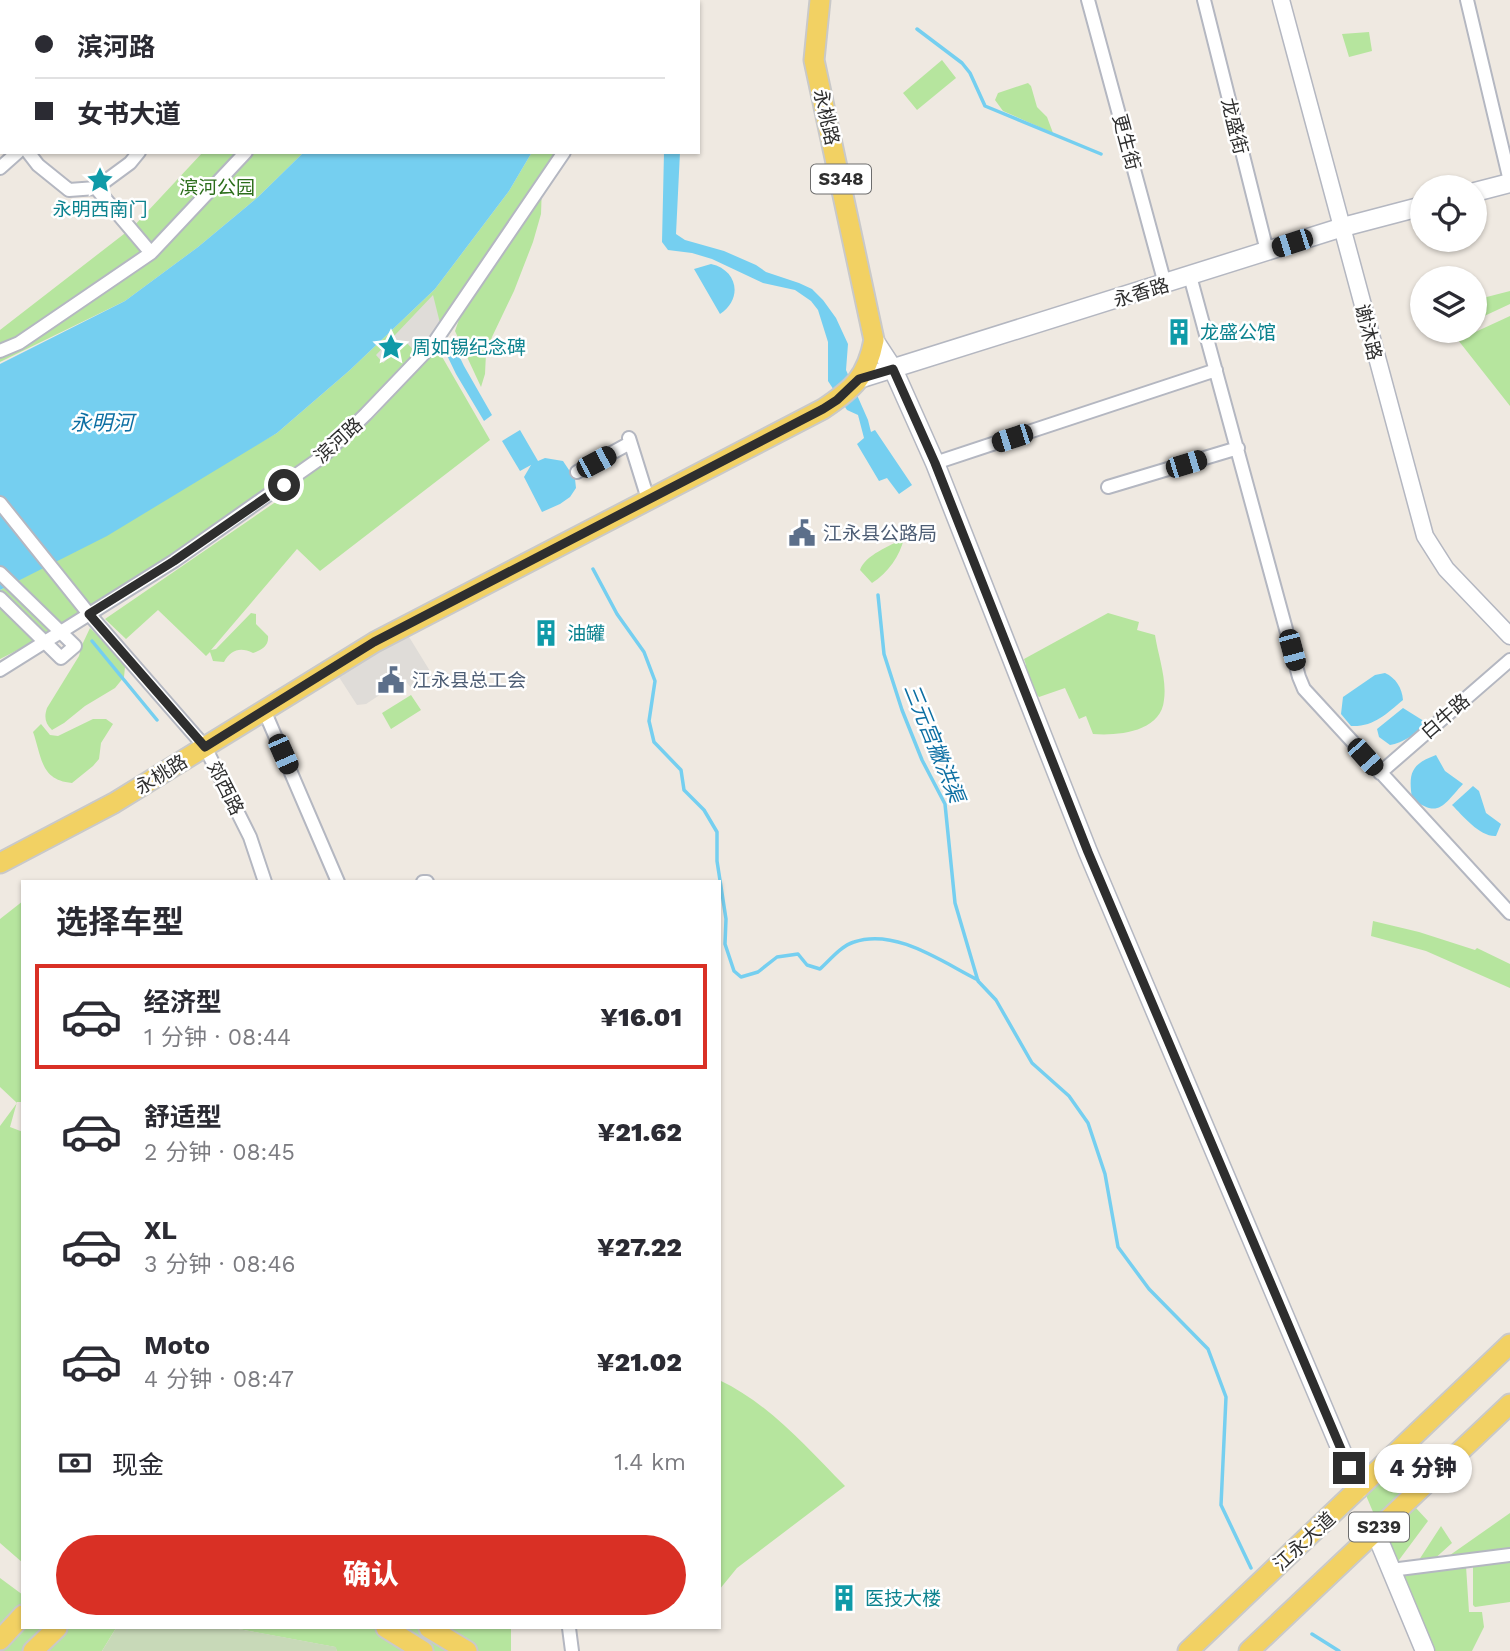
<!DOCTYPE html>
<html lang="zh">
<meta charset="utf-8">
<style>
body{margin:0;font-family:"Work Sans","Noto Sans SC",sans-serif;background:#f2f2f3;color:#2b2b33;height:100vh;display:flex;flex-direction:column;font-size:26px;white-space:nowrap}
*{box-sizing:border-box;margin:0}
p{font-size:23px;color:#7c7c81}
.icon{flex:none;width:38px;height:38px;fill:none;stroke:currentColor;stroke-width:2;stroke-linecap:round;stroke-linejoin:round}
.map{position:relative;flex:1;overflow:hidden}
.sheet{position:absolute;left:21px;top:880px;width:700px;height:749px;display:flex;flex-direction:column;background:#fff;border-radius:0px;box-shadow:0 2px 5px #0004}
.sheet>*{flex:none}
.top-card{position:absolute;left:0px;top:0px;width:700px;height:154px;box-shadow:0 2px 5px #0004;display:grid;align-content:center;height:154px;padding:0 35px;background:#fff}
.buttons{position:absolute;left:1410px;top:175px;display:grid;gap:14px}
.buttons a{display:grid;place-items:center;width:77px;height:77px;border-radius:50%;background:#fff;box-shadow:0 2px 5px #0004;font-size:35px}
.end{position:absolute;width:32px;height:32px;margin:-16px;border:9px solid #2e2e2e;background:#fff;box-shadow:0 0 0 4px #fff}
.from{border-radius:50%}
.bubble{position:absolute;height:49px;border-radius:24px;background:#fff;box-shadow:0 2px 5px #0004;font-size:23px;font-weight:800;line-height:49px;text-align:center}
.car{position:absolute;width:21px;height:42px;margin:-21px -10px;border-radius:9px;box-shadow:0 0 5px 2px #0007;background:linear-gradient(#222 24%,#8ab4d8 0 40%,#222 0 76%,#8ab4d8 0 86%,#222 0)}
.top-card b{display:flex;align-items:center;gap:24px;height:66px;font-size:26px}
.top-card b+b{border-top:2px solid #e1e1e2}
.top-card i{width:18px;height:18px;background:#2b2b33}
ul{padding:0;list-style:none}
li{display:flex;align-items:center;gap:21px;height:105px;margin:0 14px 10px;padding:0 21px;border:4px solid transparent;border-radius:0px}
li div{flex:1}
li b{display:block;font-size:26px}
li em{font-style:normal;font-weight:800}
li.selected{border-color:#d93025}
li>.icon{width:63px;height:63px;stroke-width:1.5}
h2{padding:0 35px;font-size:32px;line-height:84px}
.pay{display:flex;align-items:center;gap:18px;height:77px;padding:0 35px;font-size:26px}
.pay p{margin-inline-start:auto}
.cta{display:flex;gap:14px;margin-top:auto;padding:14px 35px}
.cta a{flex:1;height:80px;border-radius:42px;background:#d93025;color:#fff;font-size:28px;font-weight:800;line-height:80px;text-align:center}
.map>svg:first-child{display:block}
.green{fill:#b6e59e}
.cemetery{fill:#c8d9b8}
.plaza{fill:#dfdcd8}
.water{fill:#75cff0}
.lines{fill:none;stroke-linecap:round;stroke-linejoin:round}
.stream{stroke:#75cff0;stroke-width:3.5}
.minor-casing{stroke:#b4b7c1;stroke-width:16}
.tertiary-casing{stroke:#b4b7c1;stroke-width:19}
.secondary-casing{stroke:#b4b7c1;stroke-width:21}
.primary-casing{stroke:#c9c9c9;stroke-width:23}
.minor{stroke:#fff;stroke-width:12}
.tertiary{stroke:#fff;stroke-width:16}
.secondary{stroke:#fff;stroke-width:18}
.primary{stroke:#f2d163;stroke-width:19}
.route{stroke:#2e2e2e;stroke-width:9}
.labels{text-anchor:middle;stroke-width:5;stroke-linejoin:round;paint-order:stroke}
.shield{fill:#fff;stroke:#6d6d6d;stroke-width:2}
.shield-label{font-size:18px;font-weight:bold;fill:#2e2e2e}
.street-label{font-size:19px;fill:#2e2e2e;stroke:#fff}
.park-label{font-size:19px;fill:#2c6e1b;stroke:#fff}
.culture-label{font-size:19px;fill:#0d838f;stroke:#fff;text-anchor:start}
.service-label{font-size:19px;fill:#4e5e75;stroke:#fff;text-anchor:start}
.water-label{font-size:21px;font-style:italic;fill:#0d6fa3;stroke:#fff}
</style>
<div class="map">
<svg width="1510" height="1651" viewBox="0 0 1510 1651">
<rect width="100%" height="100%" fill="#efe9e1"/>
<path class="green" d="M1369,32l3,19 -23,6 -7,-23z
M942,60l14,18 -39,32 -14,-17z
M1028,83l3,3 6,21 10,10 6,16 -50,-22 -8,-11 3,-7z
M203,152h101l-46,45 -60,50 -73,54 -125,61v-32l133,-103z
M532,152h22l-12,33 -1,29 -8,28 -19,49 -22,46 -6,16 -1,21 -4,13 -26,-56 11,-32 -32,44 -113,113 -232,158 -89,45v-69l277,-157 73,-63 85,-81 74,-98z
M1510,291v13l-30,14 -5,-18z
M1510,316v90l-52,-66z
M437,348l53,92 -170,131 -23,-22 -86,101 5,-1 35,-36 5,1v10l12,12c1,10 -6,14 -15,17 -12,-6 -22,-4 -29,9l-11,-1 -3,-9 -4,4 -48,-46 -32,29 -21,-20 172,-118 98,-85z
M904,538c-4,18 -16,35 -32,45l-12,-13c5,-15 30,-24 44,-32z
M1108,613l31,9 -2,8 18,5c3,20 12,44 9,65 -3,32 -46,36 -71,34l-7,-18 -7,3 -14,-31 -26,9 -2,-2 -13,-28 2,-2 -2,-6z
M90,628l28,27 7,12 -1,10 -9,11 -30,18 -21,17 -12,7c-7,-7 -8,-13 -5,-22l32,-52 3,-11z
M411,695l10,15 -30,19 -9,-16z
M93,719h13l7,5 -12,19 -2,16 -6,7 -21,17c-32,-3 -30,-26 -39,-51l8,-8 9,11 8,1z
M23,901v201h-6l-7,25 13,5v431l-23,-20v-417l17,-23 -17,-16v-168z
M1373,921l46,11 56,18 2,-2 33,16v24l-84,-37 -55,-15z
M719,1380c51,24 87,67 126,106l-108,82 -18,22z
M1389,1471l14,23 25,27 -29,39 1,4 -10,-12 -25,-59z
M1510,1513v38l-67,9z
M1441,1526l11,17 -21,19 -14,1z
M1510,1559v43l-35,5 -2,-2v-38z
M1466,1566l3,46h13l2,15 -12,24h-40l-33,-76z
M0,1578l23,17v33h93l-14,23h-102z
M233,1628h278v23h-174l-2,-4z"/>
<path class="cemetery" d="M116,1628h117l103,19 1,4h-235z"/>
<path class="plaza" d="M433,295l9,36 -21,27 -15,-16 -23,21 -7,-8z
M406,632l27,44 -19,13h-2l-8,-10 -38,25 -9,1 -20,-31z"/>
<path class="water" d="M304,152h228l-23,39 -74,98 -85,81 -73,63 -170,103 -107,54v-226l125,-63 73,-54 60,-50z
M664,152h16l-4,82 9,6 39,11 32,14 10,7 33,11 13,6 11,11 13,18 12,26 -2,26 22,50 3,12 4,-2 37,55 -13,9 -12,-16 -8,3 -22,-37 7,-6 -6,-23 -11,-5 -19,-29v-39l-10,-32 -7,-9 -16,-11 -32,-7 -51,-24 -20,-6 -24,-3 -6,-8z
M711,264c27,6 32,35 9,50l-26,-45z
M452,341l12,25 28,49 -8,6 -28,-47 -13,-27z
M520,430l18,31 7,-3 18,3 12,18 1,9 -6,9 -10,7 -18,8 -18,-35 7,-12 -11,6 -18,-30z
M1385,673c11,5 17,15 18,27 -17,14 -29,27 -52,26l-10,-12 2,-17 32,-22z
M1403,708l24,15c-8,10 -25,20 -37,22l-11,-8 -2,-8z
M1436,755l9,16 18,13c-19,20 -24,36 -51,14 -4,-26 0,-34 24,-43z
M1473,786l6,5 7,22 15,11 -5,12c-16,1 -33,-20 -44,-31z"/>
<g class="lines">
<path class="stream" d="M917,29l45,34 8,10 15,33 116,48
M593,569l24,45 27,38 11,29 -6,40 5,21 27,28 3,20 20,20 13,22v29l9,58 -1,25 9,27 7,6 17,-5 19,-15 21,-3 9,11 13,4c10,-9 21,-23 34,-27 42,-14 88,20 124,38
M878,595l6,59 18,56 20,50 23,44 10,99 23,78 18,19 36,63 37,33 19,27 17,51 13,73 31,42 59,60 18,48 -5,108 30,63
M92,641l65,79
M1312,1634l27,17"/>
<defs>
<path id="minor" d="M1088,0l77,284
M1204,0l63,251
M1467,0l43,181
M156,2l1,-2
M276,2l2,-2
M383,2l1,-2
M666,2l2,-2
M0,118l2,2
M28,152l10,13 31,25 27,-2 34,-25 9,-11
M0,168l18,-16
M96,188l55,65
M1190,276l109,401 5,12 206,224
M0,351l19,-8 132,-90 95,-101
M629,438l19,61
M935,463l281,-93
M577,472l53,-29
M1108,487l130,-39
M0,503l89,111 116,133 45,90 15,45
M0,573l75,73 -14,12 -61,-60
M0,670l174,-109 148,-104 44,-43 68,-71 130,-191
M264,710l74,172
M1380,773l130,-113
M423,882h4
M1391,1570l119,-15
M569,1628l3,23"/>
<path id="tertiary" d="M1281,0l144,536 21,33 64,67"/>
<path id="secondary" d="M1475,192l35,-9
M874,340l19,29 42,94 153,389 270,638
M859,379l484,-152 80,-21
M1375,1531l50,120"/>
<path id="primary" d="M0,863l114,-60 261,-161 448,-233c30,-20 44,-32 51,-69l-60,-280 6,-60
M386,1628l37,23
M429,1628l38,23
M0,1640l23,-25
M33,1651l24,-23
M1188,1651l322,-307
M1249,1651l261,-247"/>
</defs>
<use href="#minor" class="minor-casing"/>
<use href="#tertiary" class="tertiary-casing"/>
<use href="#secondary" class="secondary-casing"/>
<use href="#primary" class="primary-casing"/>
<use href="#minor" class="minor"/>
<use href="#tertiary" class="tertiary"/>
<use href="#secondary" class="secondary"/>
<use href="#primary" class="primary"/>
</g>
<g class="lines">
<path class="route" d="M284,485l-110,76 -85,53 116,133 169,-105 449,-233 14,-9 22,-21 34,-10 42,94 153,389 261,616"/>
</g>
<defs>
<symbol id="sight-bare" viewBox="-9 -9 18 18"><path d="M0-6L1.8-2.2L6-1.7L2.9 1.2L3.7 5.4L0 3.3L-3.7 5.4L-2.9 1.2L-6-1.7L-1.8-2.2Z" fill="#0f9aa8" stroke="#fff" stroke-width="2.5" paint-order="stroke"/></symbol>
<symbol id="building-bare" viewBox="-9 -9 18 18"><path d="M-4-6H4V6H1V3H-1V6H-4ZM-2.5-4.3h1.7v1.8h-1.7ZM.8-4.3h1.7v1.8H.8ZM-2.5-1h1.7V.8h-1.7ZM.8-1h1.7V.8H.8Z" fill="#0f9aa8" stroke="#fff" stroke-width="2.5" paint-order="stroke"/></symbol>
<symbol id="civic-bare" viewBox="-9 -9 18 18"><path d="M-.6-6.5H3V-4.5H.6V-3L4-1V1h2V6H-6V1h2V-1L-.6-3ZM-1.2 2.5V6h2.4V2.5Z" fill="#5c6f8a" stroke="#fff" stroke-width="2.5" paint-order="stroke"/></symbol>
</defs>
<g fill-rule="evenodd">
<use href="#sight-bare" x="81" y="161" width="38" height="38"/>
<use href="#building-bare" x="1160" y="313" width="38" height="38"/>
<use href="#sight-bare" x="372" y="328" width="38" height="38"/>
<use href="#civic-bare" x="783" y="514" width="38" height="38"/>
<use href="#building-bare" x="527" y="614" width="38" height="38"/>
<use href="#civic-bare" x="372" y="661" width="38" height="38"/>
<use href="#building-bare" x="825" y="1579" width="38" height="38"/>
</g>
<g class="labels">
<g class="shield">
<rect x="811" y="164.5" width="60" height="29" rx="5"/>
<rect x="1349" y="1512.5" width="60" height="29" rx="5"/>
</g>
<g class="shield-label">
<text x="841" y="185">S348</text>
<text x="1379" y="1533">S239</text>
</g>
<g class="street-label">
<text transform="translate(827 117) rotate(77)" y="7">永桃路</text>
<text transform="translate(1235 126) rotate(76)" y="7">龙盛街</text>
<text transform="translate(1127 142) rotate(75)" y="7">更生街</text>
<text transform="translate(1141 292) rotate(-17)" y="7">永香路</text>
<text transform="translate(1369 332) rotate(76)" y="7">谢沐路</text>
<text transform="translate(338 440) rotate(-42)" y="7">滨河路</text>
<text transform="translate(1445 716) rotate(-41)" y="7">白牛路</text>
<text transform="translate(161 774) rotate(-32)" y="7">永桃路</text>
<text transform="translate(226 788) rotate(63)" y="7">郊西路</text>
<text transform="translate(1304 1541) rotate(-43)" y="7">江永大道</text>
</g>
<g class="park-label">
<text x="217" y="194">滨河公园</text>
</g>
<g class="culture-label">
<text x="100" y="216" text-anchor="middle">永明西南门</text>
<text x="1200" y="339">龙盛公馆</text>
<text x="412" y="354">周如锡纪念碑</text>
<text x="567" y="640">油罐</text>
<text x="865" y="1605">医技大楼</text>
</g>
<g class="service-label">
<text x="823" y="540">江永县公路局</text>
<text x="412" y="687">江永县总工会</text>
</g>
<g class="water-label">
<text x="102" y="430">永明河</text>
<text transform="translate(934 743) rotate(68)" y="7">三元宫撇洪渠</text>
</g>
</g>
</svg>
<div class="buttons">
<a><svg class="icon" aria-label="locate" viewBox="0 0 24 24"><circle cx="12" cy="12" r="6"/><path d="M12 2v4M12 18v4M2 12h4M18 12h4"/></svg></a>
<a><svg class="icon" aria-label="layers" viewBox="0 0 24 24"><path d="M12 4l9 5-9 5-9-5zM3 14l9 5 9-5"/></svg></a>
</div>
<i class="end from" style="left:284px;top:485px"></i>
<i class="end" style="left:1349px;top:1468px"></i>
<div class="bubble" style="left:1374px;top:1444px;width:98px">4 分钟</div>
<i class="car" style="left:1292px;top:243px;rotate:252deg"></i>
<i class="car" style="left:1012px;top:438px;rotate:252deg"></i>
<i class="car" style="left:596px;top:462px;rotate:62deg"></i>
<i class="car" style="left:1186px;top:464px;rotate:73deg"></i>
<i class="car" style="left:1292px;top:650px;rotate:165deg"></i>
<i class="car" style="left:283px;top:754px;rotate:156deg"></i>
<i class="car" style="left:1365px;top:757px;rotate:138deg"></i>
<div class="top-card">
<b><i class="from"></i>滨河路</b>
<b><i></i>女书大道</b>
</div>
<section class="sheet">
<h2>选择车型</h2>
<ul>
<li class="selected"><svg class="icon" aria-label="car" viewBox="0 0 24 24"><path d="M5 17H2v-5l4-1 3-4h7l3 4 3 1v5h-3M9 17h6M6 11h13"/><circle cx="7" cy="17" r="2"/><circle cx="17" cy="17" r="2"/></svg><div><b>经济型</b><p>1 分钟 · 08:44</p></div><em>¥16.01</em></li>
<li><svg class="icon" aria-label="car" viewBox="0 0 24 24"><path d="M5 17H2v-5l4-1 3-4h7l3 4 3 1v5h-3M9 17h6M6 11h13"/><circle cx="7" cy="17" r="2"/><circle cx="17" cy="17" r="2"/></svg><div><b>舒适型</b><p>2 分钟 · 08:45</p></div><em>¥21.62</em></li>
<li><svg class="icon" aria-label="car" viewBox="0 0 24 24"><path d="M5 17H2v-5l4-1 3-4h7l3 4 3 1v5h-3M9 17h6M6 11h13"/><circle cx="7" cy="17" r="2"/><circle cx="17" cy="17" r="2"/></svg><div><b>XL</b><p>3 分钟 · 08:46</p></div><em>¥27.22</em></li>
<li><svg class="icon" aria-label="car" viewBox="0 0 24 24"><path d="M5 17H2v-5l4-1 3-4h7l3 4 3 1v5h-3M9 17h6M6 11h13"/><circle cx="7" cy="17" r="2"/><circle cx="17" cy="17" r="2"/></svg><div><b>Moto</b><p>4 分钟 · 08:47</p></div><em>¥21.02</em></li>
</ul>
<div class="pay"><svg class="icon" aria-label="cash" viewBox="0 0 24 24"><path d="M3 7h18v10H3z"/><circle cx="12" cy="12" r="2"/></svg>现金<p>1.4 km</p></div>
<div class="cta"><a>确认</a></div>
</section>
</div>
